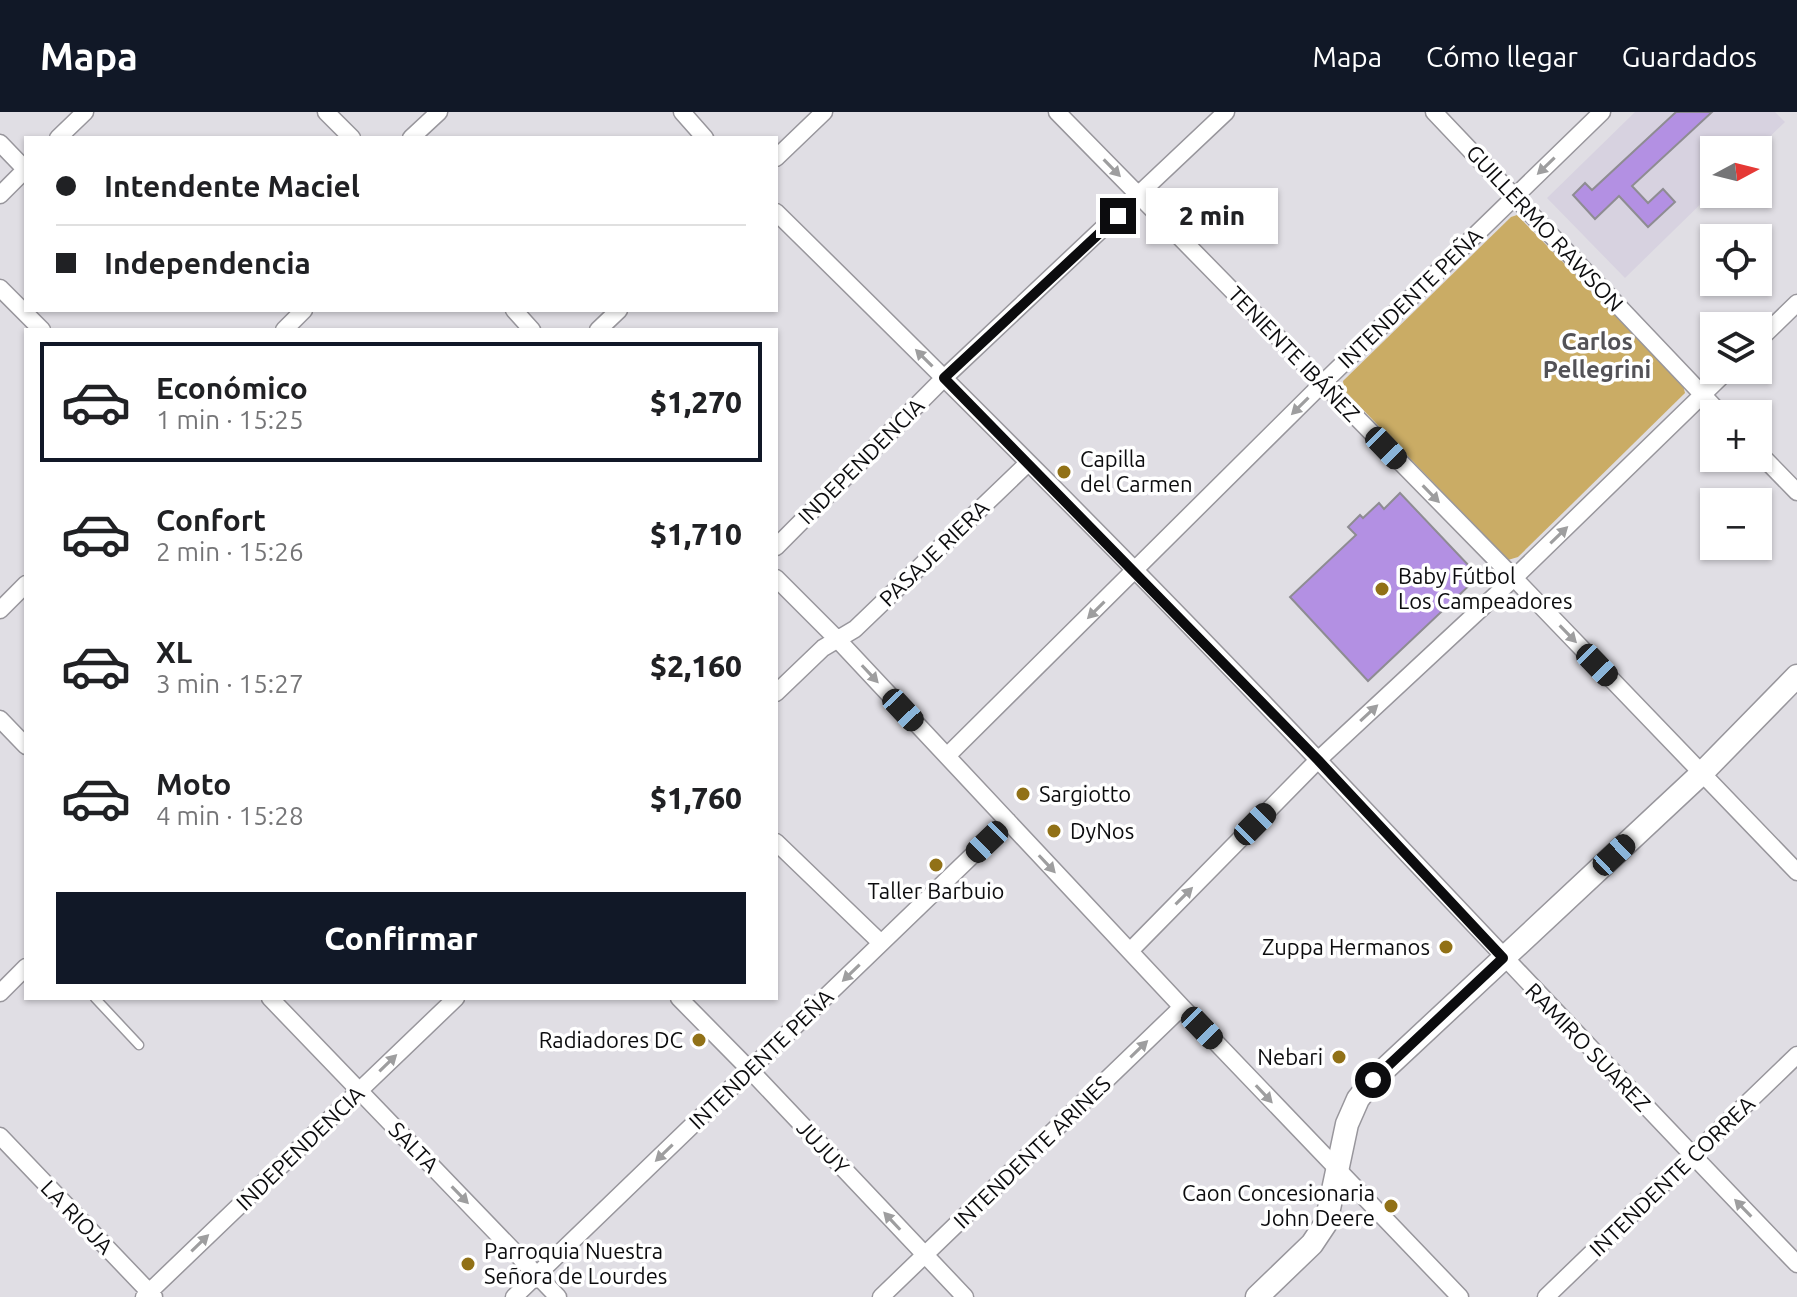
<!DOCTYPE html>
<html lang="es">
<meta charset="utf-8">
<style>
body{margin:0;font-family:Ubuntu,sans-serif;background:#f2f2f2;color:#202124;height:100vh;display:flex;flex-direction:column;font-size:30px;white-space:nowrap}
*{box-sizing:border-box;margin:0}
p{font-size:26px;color:#757577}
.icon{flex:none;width:44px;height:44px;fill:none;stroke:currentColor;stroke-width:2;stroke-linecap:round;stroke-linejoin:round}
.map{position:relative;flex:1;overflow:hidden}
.details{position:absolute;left:24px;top:216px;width:754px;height:672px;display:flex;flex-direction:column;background:#fff;border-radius:0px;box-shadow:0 2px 6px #0004}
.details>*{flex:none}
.top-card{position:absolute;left:24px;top:24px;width:754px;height:176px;border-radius:0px;box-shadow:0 2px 6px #0004;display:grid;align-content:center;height:176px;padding:0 32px;background:#fff}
.needle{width:52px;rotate:83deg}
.buttons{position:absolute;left:1700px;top:24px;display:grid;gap:16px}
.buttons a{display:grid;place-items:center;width:72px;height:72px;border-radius:0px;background:#fff;box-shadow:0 2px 6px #0004;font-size:40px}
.end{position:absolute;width:36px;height:36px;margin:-18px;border:10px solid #0c0c0e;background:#fff;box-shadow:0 0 0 4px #fff}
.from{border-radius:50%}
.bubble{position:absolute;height:56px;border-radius:0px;background:#fff;box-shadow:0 2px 6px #0004;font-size:26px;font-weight:800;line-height:56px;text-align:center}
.car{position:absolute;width:24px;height:48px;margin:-24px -12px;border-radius:10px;box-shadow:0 0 6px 2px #0007;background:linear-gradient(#222 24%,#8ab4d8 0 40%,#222 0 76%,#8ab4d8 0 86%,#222 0)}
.top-card b{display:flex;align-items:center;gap:28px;height:76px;font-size:30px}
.top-card b+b{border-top:2px solid #e0e0e0}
.top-card i{width:20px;height:20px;background:#202124}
ul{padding:14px 0 0;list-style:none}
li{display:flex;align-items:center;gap:24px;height:120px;margin:0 16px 12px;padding:0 16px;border:4px solid transparent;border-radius:0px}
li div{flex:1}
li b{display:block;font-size:30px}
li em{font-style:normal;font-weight:800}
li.selected{border-color:#111827}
li>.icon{width:72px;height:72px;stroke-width:1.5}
.primary-button{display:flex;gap:16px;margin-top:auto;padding:16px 32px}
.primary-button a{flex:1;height:92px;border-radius:0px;background:#111827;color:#fff;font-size:32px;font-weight:800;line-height:92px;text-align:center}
header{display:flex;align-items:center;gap:48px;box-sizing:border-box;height:112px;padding:0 40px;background:#111827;color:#fff}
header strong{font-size:38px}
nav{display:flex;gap:44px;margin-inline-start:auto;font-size:28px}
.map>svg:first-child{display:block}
.built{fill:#d7d2e0}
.green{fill:#caac65}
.building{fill:#b390e3;stroke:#8e8c92;stroke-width:2}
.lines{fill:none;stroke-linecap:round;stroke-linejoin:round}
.lane-casing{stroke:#98969c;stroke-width:11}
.street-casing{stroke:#98969c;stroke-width:19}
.secondary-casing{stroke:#98969c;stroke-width:25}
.lane{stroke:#fff;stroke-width:8}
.street{stroke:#fff;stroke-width:16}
.secondary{stroke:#fff;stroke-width:22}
.oneway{fill:#9e9e9f}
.route{stroke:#0c0c0e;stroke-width:10}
.poi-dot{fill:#917117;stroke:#fff;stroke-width:3}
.labels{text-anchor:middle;stroke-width:7;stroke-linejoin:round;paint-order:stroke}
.street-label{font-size:22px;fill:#0c0c0e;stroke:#fff}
.poi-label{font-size:22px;fill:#0c0c0e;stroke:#fff;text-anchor:start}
.neighbourhood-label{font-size:24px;font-weight:bold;fill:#535257;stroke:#fff}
</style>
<header>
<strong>Mapa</strong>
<nav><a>Mapa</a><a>Cómo llegar</a><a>Guardados</a></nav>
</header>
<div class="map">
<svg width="1797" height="1185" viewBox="0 0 1797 1185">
<rect width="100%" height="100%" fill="#e0dee4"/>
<path class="built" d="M1635,0h140l10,10 -29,28h-42v41l-89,87 -78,-80z"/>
<path class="green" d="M1517,103l166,170 2,8 -167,164 -10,3 -164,-170 -1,-9 168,-164z"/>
<path class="building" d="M1676,0h36l-80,74 16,17 15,-14 12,13 -27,25 -29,-31 -24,23 -22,-24 12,-12 7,7z
M1400,381l72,76 2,12 -106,100 -78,-84 66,-62 -8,-8 12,-12 3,3 16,-15 5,6z"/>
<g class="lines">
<defs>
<path id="lane" d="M95,886l44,47"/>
<path id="street" d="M326,0l26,26
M682,0l23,26
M1057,0l457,466 283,294
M1434,0l287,302
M58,26l27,-26
M411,26l28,-26
M0,31l26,27
M776,46l48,-46
M0,83l26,-26
M776,100c184,181 367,363 544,550 159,168 317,336 477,502
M0,176l42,42
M514,198l18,20
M284,218l20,-20
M598,218l21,-20
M1758,229l39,-38
M1758,340l39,40
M776,435l168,-169 282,-266
M776,466l62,62 344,367 278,290
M0,498l26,-26
M776,581l47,-45 32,-19 173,-166
M0,607l26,27
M947,644l376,-373 279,-271
M776,730l105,101
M1130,839l188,-191 196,-182 214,-208
M0,881l26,-26
M270,886l288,299
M679,886l71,72 215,227
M0,1024l154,161
M144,1185l312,-299
M514,1185l494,-476
M881,1185l301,-290
M1546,1185l251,-242"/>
<path id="secondary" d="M1257,1185l55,-53 14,-21 21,-99 11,-25 15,-19 329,-307 95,-97"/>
</defs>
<use href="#lane" class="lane-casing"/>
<use href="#street" class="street-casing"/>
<use href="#secondary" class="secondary-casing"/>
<use href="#lane" class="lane"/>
<use href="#street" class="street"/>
<use href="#secondary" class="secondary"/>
</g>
<defs><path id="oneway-solid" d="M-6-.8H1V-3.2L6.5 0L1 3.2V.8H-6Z" transform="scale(2)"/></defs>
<g class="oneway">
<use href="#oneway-solid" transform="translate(1546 54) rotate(136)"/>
<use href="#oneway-solid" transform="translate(1112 56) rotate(46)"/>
<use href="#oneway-solid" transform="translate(924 246) rotate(-135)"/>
<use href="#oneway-solid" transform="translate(1300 294) rotate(135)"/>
<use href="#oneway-solid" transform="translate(1431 382) rotate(46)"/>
<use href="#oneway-solid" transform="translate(1559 423) rotate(-44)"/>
<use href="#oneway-solid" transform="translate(1096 498) rotate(135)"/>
<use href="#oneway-solid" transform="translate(1568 522) rotate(46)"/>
<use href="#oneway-solid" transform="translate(870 562) rotate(47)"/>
<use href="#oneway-solid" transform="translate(1369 601) rotate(-43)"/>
<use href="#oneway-solid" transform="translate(1047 752) rotate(47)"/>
<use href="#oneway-solid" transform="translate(1184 784) rotate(-45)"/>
<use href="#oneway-solid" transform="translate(851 861) rotate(136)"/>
<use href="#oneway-solid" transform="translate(1139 937) rotate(-44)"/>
<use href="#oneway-solid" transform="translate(388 951) rotate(-44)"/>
<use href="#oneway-solid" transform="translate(1264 982) rotate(47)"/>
<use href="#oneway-solid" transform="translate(664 1041) rotate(136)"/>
<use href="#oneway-solid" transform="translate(460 1083) rotate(46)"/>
<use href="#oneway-solid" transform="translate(1743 1096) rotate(-134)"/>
<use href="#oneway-solid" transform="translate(892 1109) rotate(-133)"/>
<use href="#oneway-solid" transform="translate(200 1131) rotate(-44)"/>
</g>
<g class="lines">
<path class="route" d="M1118,104l-174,162 374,382 185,198 -130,122"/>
</g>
<g class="poi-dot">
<circle cx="1064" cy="360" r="8"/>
<circle cx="1382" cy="477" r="8"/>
<circle cx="1023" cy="682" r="8"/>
<circle cx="1054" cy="719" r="8"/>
<circle cx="936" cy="753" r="8"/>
<circle cx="1446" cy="835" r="8"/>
<circle cx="699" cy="928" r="8"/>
<circle cx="1339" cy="945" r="8"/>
<circle cx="1391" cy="1094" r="8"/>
<circle cx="468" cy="1152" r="8"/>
</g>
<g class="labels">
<g class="street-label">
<text transform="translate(1545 116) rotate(47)" y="8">GUILLERMO RAWSON</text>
<text transform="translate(1410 186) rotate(-44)" y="8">INTENDENTE PEÑA</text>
<text transform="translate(1294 242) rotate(46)" y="8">TENIENTE IBÁÑEZ</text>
<text transform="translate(861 349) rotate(-45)" y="8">INDEPENDENCIA</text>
<text transform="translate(934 441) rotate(-44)" y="8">PASAJE RIERA</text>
<text transform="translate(1588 935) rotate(46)" y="8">RAMIRO SUAREZ</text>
<text transform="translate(761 947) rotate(-44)" y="8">INTENDENTE PEÑA</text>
<text transform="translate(414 1035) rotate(46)" y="8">SALTA</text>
<text transform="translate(823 1035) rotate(47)" y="8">JUJUY</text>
<text transform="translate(300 1036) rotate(-44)" y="8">INDEPENDENCIA</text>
<text transform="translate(1032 1040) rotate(-44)" y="8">INTENDENTE ARINES</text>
<text transform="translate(1672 1064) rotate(-44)" y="8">INTENDENTE CORREA</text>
<text transform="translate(77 1105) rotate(46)" y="8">LA RIOJA</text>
</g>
<g class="poi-label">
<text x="1080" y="355">Capilla<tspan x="1080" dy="25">del Carmen</tspan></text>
<text x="1398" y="472">Baby Fútbol<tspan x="1398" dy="25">Los Campeadores</tspan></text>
<text x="1039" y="690">Sargiotto</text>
<text x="1070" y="727">DyNos</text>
<text x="936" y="787" text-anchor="middle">Taller Barbuio</text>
<text x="1430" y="843" text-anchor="end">Zuppa Hermanos</text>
<text x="683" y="936" text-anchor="end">Radiadores DC</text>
<text x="1323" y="953" text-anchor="end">Nebari</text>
<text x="1375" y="1089" text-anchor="end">Caon Concesionaria<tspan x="1375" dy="25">John Deere</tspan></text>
<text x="484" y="1147">Parroquia Nuestra<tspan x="484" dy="25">Señora de Lourdes</tspan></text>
</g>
<g class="neighbourhood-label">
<text x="1597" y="238">Carlos<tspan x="1597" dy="28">Pellegrini</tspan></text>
</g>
</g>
</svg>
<div class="buttons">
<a><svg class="needle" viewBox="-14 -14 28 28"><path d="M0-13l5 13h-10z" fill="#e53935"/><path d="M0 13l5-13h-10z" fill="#757577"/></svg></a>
<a><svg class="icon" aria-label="locate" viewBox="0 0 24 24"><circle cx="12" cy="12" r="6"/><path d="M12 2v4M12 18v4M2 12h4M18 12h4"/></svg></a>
<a><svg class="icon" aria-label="layers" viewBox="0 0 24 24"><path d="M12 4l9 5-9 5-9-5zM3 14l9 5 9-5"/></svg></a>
<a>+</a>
<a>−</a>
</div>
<i class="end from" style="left:1373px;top:968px"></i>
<i class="end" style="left:1118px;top:104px"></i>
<div class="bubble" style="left:1146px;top:76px;width:132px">2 min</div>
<i class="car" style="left:1386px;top:336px;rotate:136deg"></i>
<i class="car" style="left:1597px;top:553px;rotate:136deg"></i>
<i class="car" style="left:903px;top:598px;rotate:137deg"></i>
<i class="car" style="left:1255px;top:712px;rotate:45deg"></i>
<i class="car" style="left:987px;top:730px;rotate:226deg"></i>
<i class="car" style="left:1614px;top:743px;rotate:47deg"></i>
<i class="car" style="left:1202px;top:916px;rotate:136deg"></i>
<div class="top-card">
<b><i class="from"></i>Intendente Maciel</b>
<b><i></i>Independencia</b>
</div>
<section class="details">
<ul>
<li class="selected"><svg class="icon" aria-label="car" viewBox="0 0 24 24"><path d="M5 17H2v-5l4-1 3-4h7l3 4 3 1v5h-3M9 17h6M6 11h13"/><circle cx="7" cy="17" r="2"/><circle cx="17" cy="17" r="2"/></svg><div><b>Económico</b><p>1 min · 15:25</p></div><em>$1,270</em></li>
<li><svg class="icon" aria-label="car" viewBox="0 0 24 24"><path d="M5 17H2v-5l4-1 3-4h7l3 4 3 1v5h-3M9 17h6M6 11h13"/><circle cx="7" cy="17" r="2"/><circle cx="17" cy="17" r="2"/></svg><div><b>Confort</b><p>2 min · 15:26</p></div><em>$1,710</em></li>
<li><svg class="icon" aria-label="car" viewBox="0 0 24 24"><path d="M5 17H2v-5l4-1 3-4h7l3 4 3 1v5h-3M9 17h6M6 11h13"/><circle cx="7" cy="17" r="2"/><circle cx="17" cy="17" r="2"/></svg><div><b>XL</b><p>3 min · 15:27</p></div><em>$2,160</em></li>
<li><svg class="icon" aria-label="car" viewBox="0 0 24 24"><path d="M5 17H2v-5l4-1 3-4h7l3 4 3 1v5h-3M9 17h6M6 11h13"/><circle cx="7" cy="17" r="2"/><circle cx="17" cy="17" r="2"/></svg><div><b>Moto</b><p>4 min · 15:28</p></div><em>$1,760</em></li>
</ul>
<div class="primary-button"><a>Confirmar</a></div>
</section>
</div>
